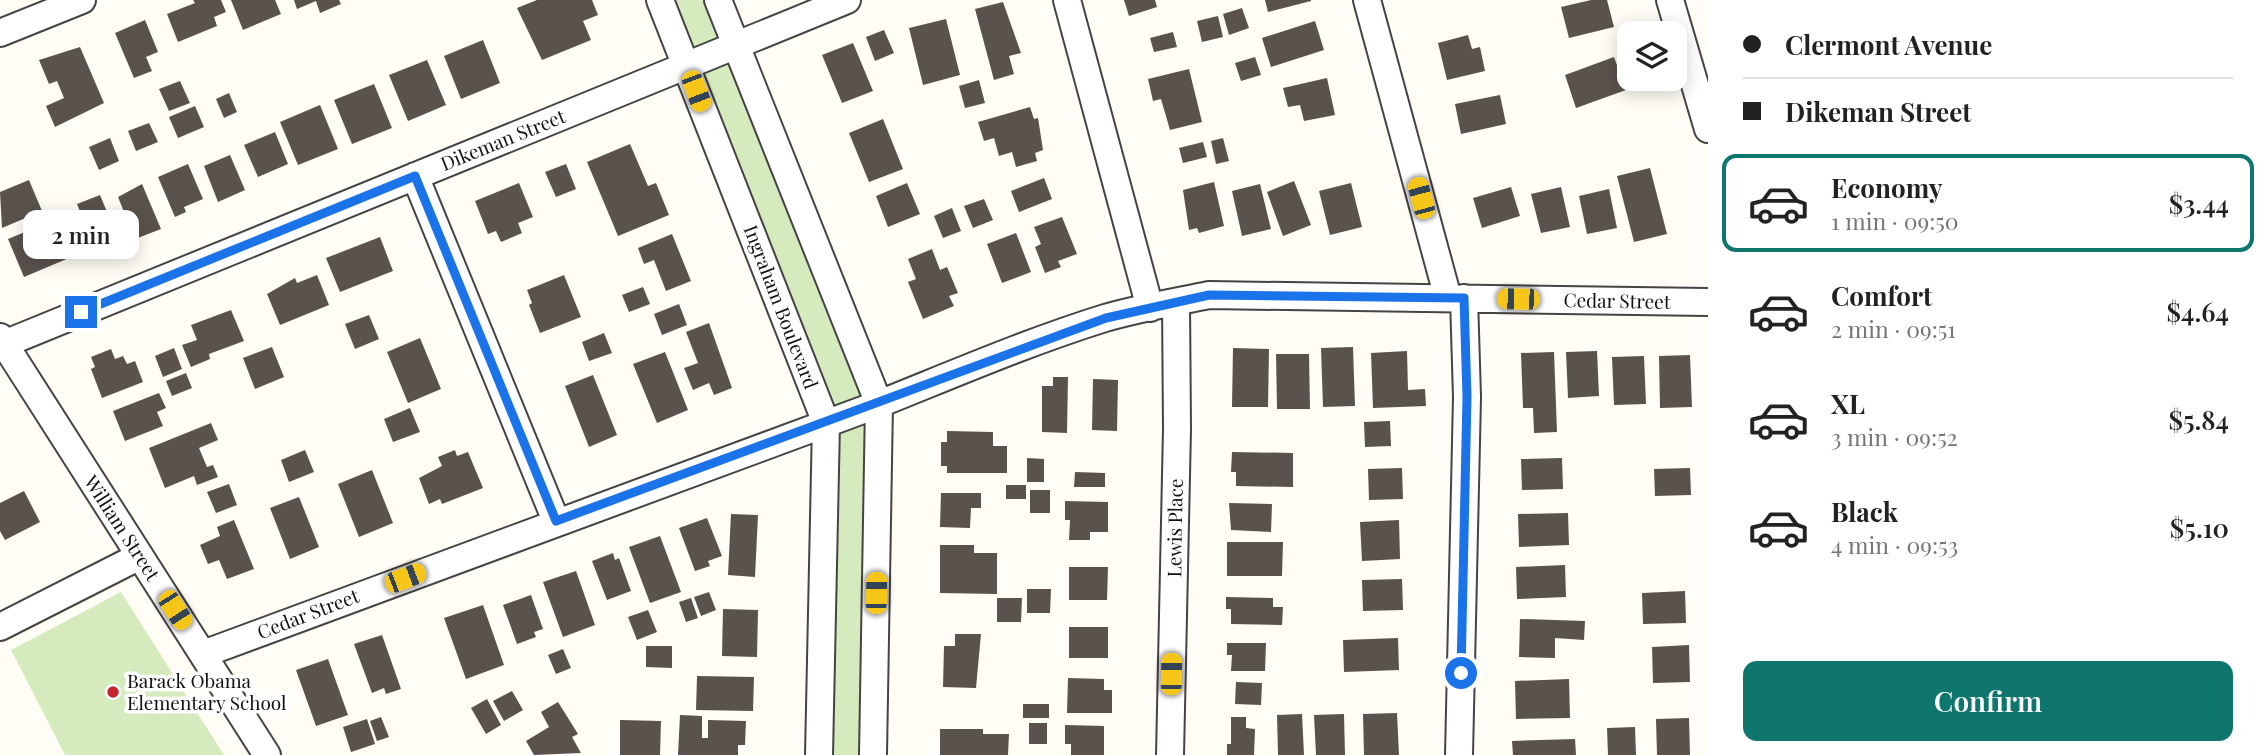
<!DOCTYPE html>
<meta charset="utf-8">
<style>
body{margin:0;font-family:"Playfair Display",serif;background:#f6f6f6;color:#222;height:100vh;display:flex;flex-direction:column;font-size:26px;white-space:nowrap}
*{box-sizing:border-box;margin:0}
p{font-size:23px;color:#767676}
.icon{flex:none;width:38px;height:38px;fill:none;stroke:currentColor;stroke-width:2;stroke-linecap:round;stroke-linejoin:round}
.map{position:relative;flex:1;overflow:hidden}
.details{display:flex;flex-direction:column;background:#fff;width:560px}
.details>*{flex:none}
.top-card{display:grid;align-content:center;height:154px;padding:0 35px;background:#fff}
.buttons{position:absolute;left:1617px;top:21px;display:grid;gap:14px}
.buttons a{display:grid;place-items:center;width:70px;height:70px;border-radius:14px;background:#fff;box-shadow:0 4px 18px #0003;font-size:35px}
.end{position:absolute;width:32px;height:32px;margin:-16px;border:9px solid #1a73e8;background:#fff;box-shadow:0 0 0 4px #fff}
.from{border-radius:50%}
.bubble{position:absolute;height:49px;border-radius:14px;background:#fff;box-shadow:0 4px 18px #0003;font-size:23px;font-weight:600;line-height:49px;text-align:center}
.car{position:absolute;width:21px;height:42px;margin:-21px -10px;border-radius:9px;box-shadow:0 0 5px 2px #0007;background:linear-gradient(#f5c518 24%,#345 0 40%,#f5c518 0 76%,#345 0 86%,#f5c518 0)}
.top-card b{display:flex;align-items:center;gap:24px;height:66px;font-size:26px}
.top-card b+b{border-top:2px solid #e0e0e0}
.top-card i{width:18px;height:18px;background:#222}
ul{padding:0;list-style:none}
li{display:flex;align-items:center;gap:21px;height:98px;margin:0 14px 10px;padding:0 21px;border:4px solid transparent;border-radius:14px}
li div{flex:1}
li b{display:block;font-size:26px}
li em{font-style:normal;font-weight:600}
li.active{border-color:#0f766e}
li>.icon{width:63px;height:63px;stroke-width:1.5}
.button{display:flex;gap:14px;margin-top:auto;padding:14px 35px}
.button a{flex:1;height:80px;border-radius:14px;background:#0f766e;color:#fff;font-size:28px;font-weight:600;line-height:80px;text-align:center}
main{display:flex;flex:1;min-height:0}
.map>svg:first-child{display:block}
.green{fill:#d5ebbd}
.building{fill:#5a524d}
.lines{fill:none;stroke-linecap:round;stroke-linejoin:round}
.minor-casing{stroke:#444;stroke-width:30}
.minor{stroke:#fff;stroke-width:26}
.route{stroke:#1a73e8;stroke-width:9}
.poi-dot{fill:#c4262e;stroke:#fff;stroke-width:2.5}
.labels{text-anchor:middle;stroke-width:7;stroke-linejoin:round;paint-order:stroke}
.street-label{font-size:19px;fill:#111;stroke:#fff}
.poi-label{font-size:19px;fill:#111;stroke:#fff;text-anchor:start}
</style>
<main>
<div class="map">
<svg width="1708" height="755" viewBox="0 0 1708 755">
<rect width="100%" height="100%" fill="#fffdf5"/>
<path class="green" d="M660,0h58l161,404 -6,351h-54l7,-332z
M121,592l103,163h-159l-54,-105z"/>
<path class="building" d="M193,0h28l5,12 -12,5 3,9 -39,16 -11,-28 28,-11z
M231,0h44l6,14 -38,16z
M294,0h45l2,4 -21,9 -4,-12 -19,8z
M537,0h55l6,15 -15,6 8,19 -49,20 -25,-52z
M1124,0h31l2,7 -28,9z
M1265,0h46v1l-43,11z
M1591,0h16l7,27 -45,11 -8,-31z
M1003,2l18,51 -12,3 5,18 -20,6 -19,-71z
M1242,8l7,20 -20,7 -6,-21z
M1218,16l5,21 -21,5 -5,-21z
M946,19l14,56 -37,10 -14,-57z
M145,20l13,32 -12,5 6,14 -18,7 -19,-45z
M1315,21l9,29 -53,17 -9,-29z
M884,30l10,23 -19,8 -9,-24z
M1173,32l4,15 -23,5 -4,-14z
M1468,35l4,14 8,-2 5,24 -38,9 -9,-37z
M483,40l17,43 -39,16 -17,-43z
M853,43l20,48 -31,12 -20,-48z
M80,47l24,56 -49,24 -9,-21 18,-8 -7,-17 -8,3 -10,-24z
M1255,57l6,18 -20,6 -6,-18z
M1614,57l12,33 -50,18 -11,-33z
M427,60l19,45 -38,16 -19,-46z
M1189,69l13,53 -32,8 -9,-31 -8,2 -5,-22z
M1327,78l8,37 -31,6 -4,-16 -12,2 -5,-19z
M979,80l6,23 -20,5 -6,-22z
M180,81l10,22 -21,8 -10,-22z
M374,84l18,44 -40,16 -18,-44z
M229,93l8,19 -13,6 -8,-19z
M1500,95l6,29 -45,10 -6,-30z
M320,105l18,44 -40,16 -18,-43z
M195,106l9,21 -26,11 -9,-21z
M1030,107l4,12 4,-1 5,32 -8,3 2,8 -21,6 -4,-15 -13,4 -5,-18 -10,3 -6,-19z
M883,119l20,50 -34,13 -20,-49z
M149,123l9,19 -22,9 -8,-20z
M275,132l13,32 -30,13 -14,-32z
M110,138l9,23 -20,9 -10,-23z
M1223,138l6,23 -13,3 -5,-23z
M1203,142l4,15 -24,6 -4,-15z
M630,144l18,42 8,-3 13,32 -51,21 -31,-74z
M230,155l15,35 -27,12 -14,-36z
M188,164l15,35 -19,8 2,5 -11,5 -17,-40z
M566,164l10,25 -20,8 -11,-25z
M1650,168l17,66 -33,8 -17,-66z
M1044,178l8,21 -33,13 -8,-21z
M29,180l13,31 -40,17 -2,-36z
M1294,181l17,44 -28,11 -16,-44z
M1214,182l10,44 -25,7 -2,-5 -8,2 -6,-40z
M519,183l14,34 -15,6 4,10 -21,9 -5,-11 -8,3 -13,-33z
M907,183l13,31 -32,13 -12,-31z
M1351,183l11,44 -32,8 -11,-44z
M142,184l19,45 -26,10 -17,-42z
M1260,184l11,45 -29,7 -10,-45z
M1511,187l9,29 -38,12 -9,-30z
M1561,187l9,40 -29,6 -10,-39z
M1609,189l8,39 -30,6 -8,-38z
M100,195l10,24 -23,10 -10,-25z
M984,199l9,21 -20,8 -9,-22z
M952,208l9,23 -18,7 -9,-22z
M1062,217l15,37 -19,7 3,6 -16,6 -10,-26 6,-3 -7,-17z
M54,220l15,38 -45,19 -16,-38z
M1016,233l15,39 -29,11 -15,-39z
M672,234l19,47 -25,10 -12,-31 -10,4 -6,-16z
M380,237l13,34 -53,21 -14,-34z
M932,249l8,21 7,-3 11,26 -9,3 5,10 -31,13 -15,-37 8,-3 -8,-20z
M317,275l12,30 -49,20 -13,-31 28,-16 2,5z
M564,275l17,42 -41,16 -11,-28 3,-2 -5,-13z
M643,287l7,17 -21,8 -7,-17z
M679,304l8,21 -25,10 -8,-21z
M231,310l13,31 -35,13 1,5 -19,8 -9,-22 15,-5 -6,-15z
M369,315l10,24 -24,10 -10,-25z
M709,323l23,65 -18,7 -5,-12 -16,7 -9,-22 14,-5 -12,-31z
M604,333l8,20 -23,8 -7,-19z
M420,338l21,51 -33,14 -21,-51z
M272,347l12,30 -29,12 -12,-31z
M1353,347l2,59 -32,1 -2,-59z
M174,348l8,21 -19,8 -8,-21z
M1233,348l36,1 -1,58h-36z
M111,349l4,10 8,-3 4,8 8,-3 8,21 -41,16 -11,-29 4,-2 -4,-10z
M1407,351l1,39 17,-1 1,17 -53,2 -2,-55z
M1597,351l2,45 -31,2 -2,-46z
M665,352l23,58 -31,13 -24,-59z
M1554,352l3,80 -23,1 -1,-25h-10l-2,-55z
M1276,354h33l1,55h-33z
M1690,355l2,52 -32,1 -1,-52z
M1644,356l2,48 -32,1 -2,-48z
M186,373l6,15 -20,8 -6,-15z
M593,375l24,60 -28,12 -24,-61z
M1053,377h15l-1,56 -25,-1v-46h11z
M1093,379l25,1 -1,51 -25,-1z
M159,393l7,15 -9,4 6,14 -38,15 -12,-30z
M410,408l10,24 -27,10 -9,-23z
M1390,421l1,25 -26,1 -1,-25z
M211,423l7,17 -19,8 8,19 6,-2 5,12 -21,8 -3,-9 -29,12 -16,-40z
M947,431l46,1v14h14v27h-60v-7h-6v-24h6z
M305,450l9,22 -25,10 -8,-22z
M455,450l2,6 11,-4 15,36 -41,16 -2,-5 -11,5 -10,-26 23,-12 -4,-9z
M1232,452l61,1v34l-57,-1v-14h-5z
M1027,458l17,1v23h-17z
M1562,458l1,31 -41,1 -1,-31z
M1402,468l1,31 -34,1 -1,-31z
M1690,468l1,27 -36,1 -1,-27z
M372,470l21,53 -34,14 -21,-53z
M1075,472l30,1v14h-31z
M229,484l8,21 -21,8 -9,-21z
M1006,485h20v14h-20z
M1030,490h20v23h-20z
M24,491l16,31 -35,18 -5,-9v-28z
M941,493h40v15h-10l-1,20 -30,-1z
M299,497l20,50 -29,12 -20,-51z
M1065,501l43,1v30h-18v8h-21l1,-20h-5z
M1229,503l43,1 -1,28 -40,-2z
M1568,513l1,32 -50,2 -1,-33z
M731,514l27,1 -3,62 -27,-2z
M707,518l15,38 -14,5 2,5 -15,5 -16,-43z
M234,520l20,49 -27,10 -8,-19 -11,4 -8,-19 20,-9 -3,-9z
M1399,520l1,39 -38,2 -2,-39z
M660,536l21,56 -31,11 -21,-56z
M1227,542h56l-1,34h-55z
M940,545h34v8h23v41l-57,-1z
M613,553l2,7 4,-2 12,33 -24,9 -15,-39z
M1565,565l1,32 -49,2 -1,-32z
M1069,567h39l-1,33h-38z
M576,571l19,54 -32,12 -20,-55z
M1402,579l1,31 -40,1 -1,-31z
M1027,589h24l-1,24h-23z
M1685,591l1,32 -43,1 -1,-31z
M709,592l7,18 -15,6 -7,-19z
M531,595l12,34 -9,3 2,5 -19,7 -14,-39z
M1226,597l47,1v9h10l-1,18 -51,-1v-15h-5z
M691,598l7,20 -12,4 -7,-20z
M997,598h25l-1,24h-24z
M483,605l21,60 -38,14 -22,-61z
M723,609l35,1 -1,47 -35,-1z
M648,610l9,22 -20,8 -9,-23z
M1520,619l65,2 -1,19 -29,-2v20l-36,-1z
M1069,627h39v31h-39z
M955,634h26l-5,54 -33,-1 1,-41h11z
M382,635l19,54 -15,5 -2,-6 -12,5 -18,-49z
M1398,638l1,32 -55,2 -1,-32z
M1227,643h39l-1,28h-34l1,-16h-5z
M1689,645l1,37 -37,1 -1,-36z
M646,646h26v22l-26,-1z
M563,649l8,19 -15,6 -8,-19z
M328,659l20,56 -32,11 -20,-56z
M697,676l57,1 -1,34 -57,-1z
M1068,678l36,1v11h8v23h-45z
M1569,679l1,39 -54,1 -1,-38z
M1236,682l26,1 -1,22 -26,-1z
M512,691l11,19 -19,11 -11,-20z
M487,699l14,26 -15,9 -15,-26z
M558,702l20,32 -6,3 9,16 -47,2 -8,-14 23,-14 -8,-15z
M1023,704h26v14h-26z
M1397,713l2,42h-35l-1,-41z
M1302,714l2,41h-26l-1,-40z
M1344,714l1,41h-29l-2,-40z
M680,715l22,1v22h6v-18l38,1 -1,24h-7v10h-60z
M381,717l8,20 -12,4 -7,-20z
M1231,717h15v11l9,1 -1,26h-27v-11h4z
M1689,718l1,37h-33l-1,-36z
M367,719l8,25 -24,8 -8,-25z
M620,720l41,1 -1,34h-40z
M1029,723h18v21h-18z
M1065,725l39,1v29h-33v-11h-6z
M1635,727l1,28h-28l-1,-27z
M940,729h43v5h26l-1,21h-68z
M1575,739l1,16h-63l-1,-14z"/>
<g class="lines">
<defs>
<path id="minor" d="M660,0l166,423 -7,332
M718,0l161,404 -6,351
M1067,0l83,308
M1367,0l81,298
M1670,0l38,129
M0,33l82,-33
M415,176l141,345
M0,337l267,418
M4,344l843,-344
M0,627l140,-71
M203,654l676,-250c75,-30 149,-62 226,-86 34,-10 70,-16 104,-23l499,7
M1170,755l7,-326 -1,-127
M1459,755l8,-358 -3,-99"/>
</defs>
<use href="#minor" class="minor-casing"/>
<use href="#minor" class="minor"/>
</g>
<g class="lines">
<path class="route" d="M81,312l334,-136 141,345 550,-203 103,-23 255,3 3,99 -6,276"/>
</g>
<circle class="poi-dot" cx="113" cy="692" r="7"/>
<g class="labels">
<g class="street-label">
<text transform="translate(503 140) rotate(-22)" y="7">Dikeman Street</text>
<text transform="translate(1617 301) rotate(1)" y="7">Cedar Street</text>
<text transform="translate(781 307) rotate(69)" y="7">Ingraham Boulevard</text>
<text transform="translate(122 528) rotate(57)" y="7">William Street</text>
<text transform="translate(1175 528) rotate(-89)" y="7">Lewis Place</text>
<text transform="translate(308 614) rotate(-21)" y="7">Cedar Street</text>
</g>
<g class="poi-label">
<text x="127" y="688">Barack Obama<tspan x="127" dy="22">Elementary School</tspan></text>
</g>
</g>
</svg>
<div class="buttons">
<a><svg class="icon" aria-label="layers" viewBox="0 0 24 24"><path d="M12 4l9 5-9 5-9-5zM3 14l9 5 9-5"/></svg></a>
</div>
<i class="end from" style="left:1461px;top:673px"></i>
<i class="end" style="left:81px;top:312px"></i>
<div class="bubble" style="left:23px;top:210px;width:116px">2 min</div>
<i class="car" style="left:696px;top:91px;rotate:159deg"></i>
<i class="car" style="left:1421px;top:198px;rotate:345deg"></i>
<i class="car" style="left:1518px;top:299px;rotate:271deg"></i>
<i class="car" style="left:405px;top:578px;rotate:69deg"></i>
<i class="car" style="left:876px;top:593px;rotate:1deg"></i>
<i class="car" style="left:175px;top:610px;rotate:147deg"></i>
<i class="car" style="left:1171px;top:674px;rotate:1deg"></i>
</div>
<section class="details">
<div class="top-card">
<b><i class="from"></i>Clermont Avenue</b>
<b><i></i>Dikeman Street</b>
</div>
<ul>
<li class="active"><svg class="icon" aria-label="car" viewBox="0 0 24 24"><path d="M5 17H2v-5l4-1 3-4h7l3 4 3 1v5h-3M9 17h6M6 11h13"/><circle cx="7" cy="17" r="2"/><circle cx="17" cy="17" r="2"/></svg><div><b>Economy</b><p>1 min · 09:50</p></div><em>$3.44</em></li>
<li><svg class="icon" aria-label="car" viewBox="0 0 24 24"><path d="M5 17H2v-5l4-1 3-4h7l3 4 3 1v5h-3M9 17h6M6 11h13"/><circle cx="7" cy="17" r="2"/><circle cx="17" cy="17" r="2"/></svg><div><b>Comfort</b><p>2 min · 09:51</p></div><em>$4.64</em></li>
<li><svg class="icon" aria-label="car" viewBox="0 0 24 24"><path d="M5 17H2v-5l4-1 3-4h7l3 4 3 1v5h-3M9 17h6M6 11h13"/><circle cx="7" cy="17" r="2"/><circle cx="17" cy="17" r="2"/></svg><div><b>XL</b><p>3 min · 09:52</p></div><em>$5.84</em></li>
<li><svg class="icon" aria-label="car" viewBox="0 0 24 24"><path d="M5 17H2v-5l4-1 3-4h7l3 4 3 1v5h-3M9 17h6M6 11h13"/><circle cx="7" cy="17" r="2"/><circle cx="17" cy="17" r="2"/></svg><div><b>Black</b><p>4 min · 09:53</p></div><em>$5.10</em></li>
</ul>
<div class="button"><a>Confirm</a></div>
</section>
</main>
